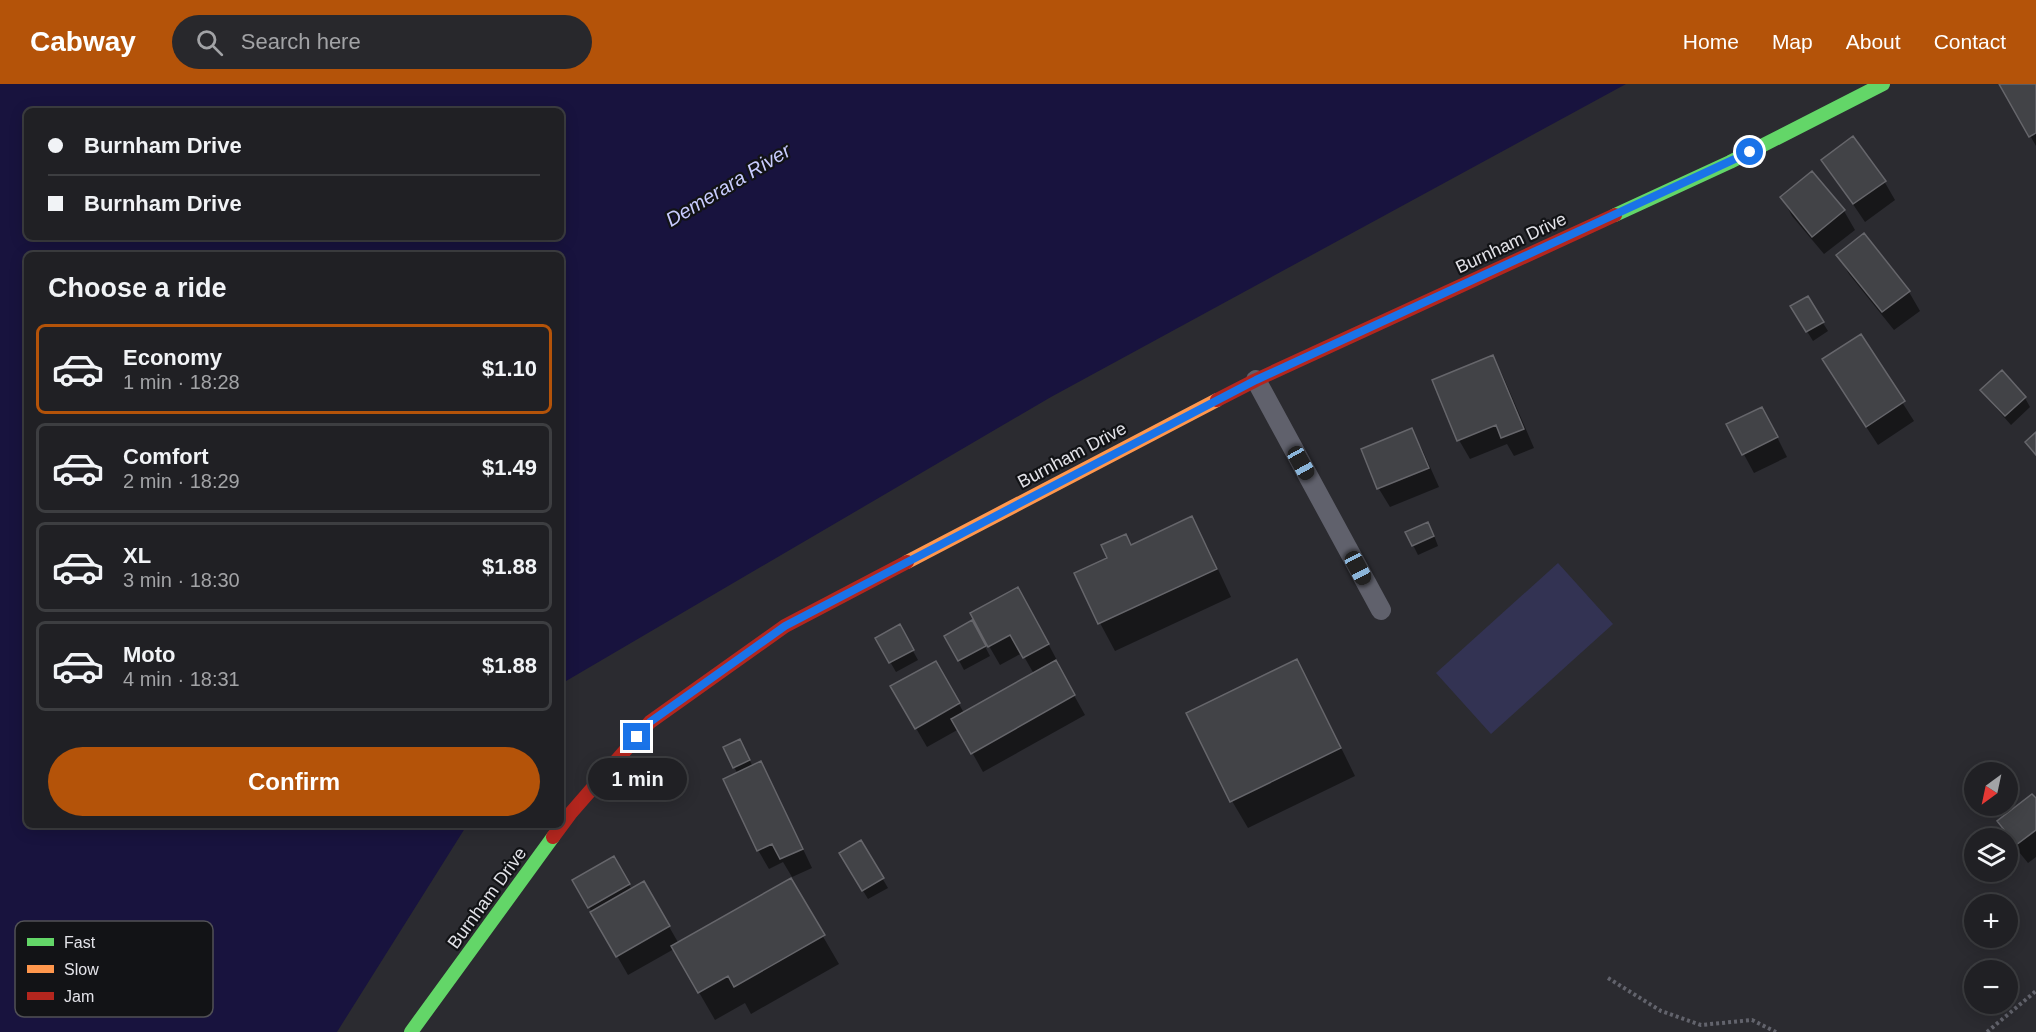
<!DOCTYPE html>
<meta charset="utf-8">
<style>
body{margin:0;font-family:Arial,sans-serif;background:#28282c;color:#f1f3f6;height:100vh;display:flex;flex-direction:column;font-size:22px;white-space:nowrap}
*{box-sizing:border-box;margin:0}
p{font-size:20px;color:#a2a3a6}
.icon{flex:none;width:33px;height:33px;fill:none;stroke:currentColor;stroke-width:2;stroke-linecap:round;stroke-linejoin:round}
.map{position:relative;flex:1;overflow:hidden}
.drawer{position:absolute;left:24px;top:168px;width:540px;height:576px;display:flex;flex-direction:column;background:#202024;border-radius:9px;box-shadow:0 3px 15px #0003,0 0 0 2px #3d3e41}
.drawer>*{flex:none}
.guide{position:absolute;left:24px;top:24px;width:540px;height:132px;border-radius:9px;box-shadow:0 3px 15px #0003,0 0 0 2px #3d3e41;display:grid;align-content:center;height:132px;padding:0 24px;background:#202024}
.needle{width:39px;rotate:213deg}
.fabs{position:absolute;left:1964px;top:678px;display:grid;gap:12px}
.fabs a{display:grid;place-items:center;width:54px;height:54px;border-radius:50%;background:#202024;box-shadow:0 3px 15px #0003,0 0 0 2px #3d3e41;font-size:30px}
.end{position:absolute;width:27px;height:27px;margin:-14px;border:8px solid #1a73e8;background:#fff;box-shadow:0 0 0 3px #fff}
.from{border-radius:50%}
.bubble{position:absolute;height:42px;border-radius:21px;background:#202024;box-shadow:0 3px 15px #0003,0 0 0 2px #3d3e41;font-size:20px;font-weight:700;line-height:42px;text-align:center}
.car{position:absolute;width:18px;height:36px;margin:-18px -9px;border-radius:8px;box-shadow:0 0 4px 2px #0007;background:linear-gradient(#222 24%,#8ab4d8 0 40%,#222 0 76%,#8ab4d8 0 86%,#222 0)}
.guide b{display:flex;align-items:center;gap:21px;height:57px;font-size:22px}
.guide b+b{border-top:2px solid #3d3e41}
.guide i{width:15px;height:15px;background:#f1f3f6}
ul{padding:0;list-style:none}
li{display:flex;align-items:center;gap:18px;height:90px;margin:0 12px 9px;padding:0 12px;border:3px solid #3d3e41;border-radius:9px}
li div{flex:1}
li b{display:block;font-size:22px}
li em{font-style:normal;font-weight:700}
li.current{border-color:#b45309}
li>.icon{width:54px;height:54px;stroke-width:1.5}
h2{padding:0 24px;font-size:27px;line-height:72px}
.primary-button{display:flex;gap:12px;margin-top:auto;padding:12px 24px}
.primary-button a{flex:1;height:69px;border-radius:36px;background:#b45309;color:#fff;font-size:24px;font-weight:700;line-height:69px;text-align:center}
header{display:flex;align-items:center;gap:36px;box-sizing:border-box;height:84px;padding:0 30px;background:#b45309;color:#fff}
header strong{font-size:28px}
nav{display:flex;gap:33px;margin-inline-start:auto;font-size:21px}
.search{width:420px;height:54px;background:#28282c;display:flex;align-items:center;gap:15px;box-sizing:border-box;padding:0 21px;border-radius:33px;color:#a2a3a6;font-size:22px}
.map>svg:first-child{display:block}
.green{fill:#333353}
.water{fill:#18133e;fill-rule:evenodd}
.shadow{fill:#0007}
.building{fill:#424347;stroke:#66666b;stroke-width:1.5}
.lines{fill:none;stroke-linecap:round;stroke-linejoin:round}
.path{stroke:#62636c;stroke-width:4;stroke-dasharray:3 3;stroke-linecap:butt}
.lane{stroke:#60616c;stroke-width:20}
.fast{stroke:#63d668;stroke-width:14}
.slow{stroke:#ff974d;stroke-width:14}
.jam{stroke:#b3261e;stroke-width:14}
.route{stroke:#1a73e8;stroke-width:8}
.labels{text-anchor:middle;stroke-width:4.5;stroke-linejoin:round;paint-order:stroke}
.street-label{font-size:18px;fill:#e3e3e9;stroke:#121316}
.water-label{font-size:20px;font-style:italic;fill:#c8cbfd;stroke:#121316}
.key{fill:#121316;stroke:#515155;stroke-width:1.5}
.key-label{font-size:16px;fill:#e3e3e9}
</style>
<header>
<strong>Cabway</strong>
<div class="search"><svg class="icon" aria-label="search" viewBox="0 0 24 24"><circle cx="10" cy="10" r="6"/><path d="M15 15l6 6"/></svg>Search here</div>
<nav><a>Home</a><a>Map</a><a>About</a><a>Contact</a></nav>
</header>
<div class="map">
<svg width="2036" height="948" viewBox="0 0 2036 948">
<rect width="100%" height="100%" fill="#2b2b30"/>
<path class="green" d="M1558,479l55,61 -122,110 -55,-61z"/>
<path class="water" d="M0,0h1626l-575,313 -490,287v-429h-534v570h440l-130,207h-337zM27,27h534v126h-534z"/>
<path class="shadow" d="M2001,0h35v62z
M1823,76l61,21 11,19 -30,22z
M1812,89l32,38 11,19 -31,24 -32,-38 -10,-19z
M1838,171l71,37 11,19 -26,19 -45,-56z
M1807,214l21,33 -15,10 -21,-34z
M1860,252l54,85 -36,24 -43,-66z
M1493,273l10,19 31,72 -20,8 -7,-12 -37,15 -11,-19z
M1982,306l43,8 5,9 -19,18 -23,-26z
M1728,341l44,2 15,30 -33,16z
M1411,346l11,19 17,38 -49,20 -11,-18 -16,-39z
M1191,434l16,28 24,51 -116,54 -15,-28 31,-77z
M1407,449h26l5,13 -20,9z
M1029,524l30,56 -2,1 28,50 -102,57 -24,-43 -32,18 -35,-60 44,-24 28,50 70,-39 -12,-21 -22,12 -11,-19z
M972,538l18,34 -26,14 -18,-34z
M899,542l19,34 -22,12 -19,-33z
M1296,577l16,28 43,87 -107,52 -16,-27z
M745,666l8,17 18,15 41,86 -20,9 -9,-15 -14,7 -11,-19 -20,-76 -4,-7z
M2036,717v56l-8,6 -18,-22 -11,-19z
M861,758l27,46 -20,11 -27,-45z
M614,774l18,32 12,-7 35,61 111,-64 49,84 -88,50 -6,-11 -30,17 -41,-71 -46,26 -54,-94z"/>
<path class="building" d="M1999,0h37v49l-7,4z
M1853,52l33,45 -33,23 -32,-44z
M1812,87l33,39 -33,27 -32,-40z
M1864,149l46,58 -28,21 -46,-57z
M1808,212l16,26 -18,10 -16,-26z
M1861,250l44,67 -39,26 -44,-68z
M1493,271l31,74 -23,9 -5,-13 -39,16 -25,-61z
M2002,286l24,27 -21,19 -25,-26z
M1762,323l16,30 -36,18 -16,-31z
M1412,344l17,40 -52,21 -16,-40z
M2036,348v23l-11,-13z
M1192,432l25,53 -119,55 -24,-51 33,-15 -6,-13 25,-11 5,11z
M1428,438l6,14 -22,10 -7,-14z
M1018,503l31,57 -26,14 -13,-23 -22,12 -18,-34z
M972,536l14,26 -28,15 -14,-25z
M900,540l14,26 -25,13 -14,-25z
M1297,575l44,89 -111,54 -44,-89z
M1056,576l19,35 -104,59 -20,-35z
M936,577l24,42 -45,26 -25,-43z
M740,655l10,21 -17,8 -10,-21z
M761,677l42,88 -23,10 -8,-15 -15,7 -34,-72z
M2032,710l4,4v32l-20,15 -19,-24z
M861,756l23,38 -22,13 -23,-38z
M614,772l16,28 -42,24 -16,-28z
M791,794l34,57 -91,52 -6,-11 -30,17 -27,-47z
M644,797l26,45 -54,31 -26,-45z"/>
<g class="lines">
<path class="path" d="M1608,894l53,33 40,14 51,-5 24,12
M1987,948l49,-41"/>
<path class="lane" d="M1256,296l125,230"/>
<path class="fast" d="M1615,131l115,-53 153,-78
M411,948l142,-195"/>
<path class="slow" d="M907,478l310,-162"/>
<path class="jam" d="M1217,316l39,-20 359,-165
M553,753l17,-23 80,-92 135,-96 122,-64"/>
</g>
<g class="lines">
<path class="route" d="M637,653l13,-15 135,-96 471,-246 494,-228"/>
</g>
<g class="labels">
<g class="street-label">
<text transform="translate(1511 159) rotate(-25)" y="6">Burnham Drive</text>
<text transform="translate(1072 371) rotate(-28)" y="6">Burnham Drive</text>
<text transform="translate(487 814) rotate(-54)" y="6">Burnham Drive</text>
</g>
<g class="water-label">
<text transform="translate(728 101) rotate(-31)" y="7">Demerara River</text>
</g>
</g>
<rect x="15" y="837" width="198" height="96" rx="9" class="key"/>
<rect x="27" y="854" width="27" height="8" fill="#63d668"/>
<rect x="27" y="881" width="27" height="8" fill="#ff974d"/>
<rect x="27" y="908" width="27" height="8" fill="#b3261e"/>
<g class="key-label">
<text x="64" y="864">Fast</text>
<text x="64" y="891">Slow</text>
<text x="64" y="918">Jam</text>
</g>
</svg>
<div class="fabs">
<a><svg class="needle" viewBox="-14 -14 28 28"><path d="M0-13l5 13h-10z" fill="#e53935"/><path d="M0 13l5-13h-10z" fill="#a2a3a6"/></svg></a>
<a><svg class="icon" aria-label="layers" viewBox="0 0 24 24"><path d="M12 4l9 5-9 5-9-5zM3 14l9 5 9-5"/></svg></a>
<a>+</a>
<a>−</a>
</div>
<i class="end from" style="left:1750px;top:68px"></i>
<i class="end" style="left:637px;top:653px"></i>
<div class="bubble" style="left:588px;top:674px;width:99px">1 min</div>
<i class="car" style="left:1301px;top:379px;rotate:151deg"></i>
<i class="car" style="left:1358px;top:484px;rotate:152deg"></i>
<div class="guide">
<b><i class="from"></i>Burnham Drive</b>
<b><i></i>Burnham Drive</b>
</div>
<section class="drawer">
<h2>Choose a ride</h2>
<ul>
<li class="current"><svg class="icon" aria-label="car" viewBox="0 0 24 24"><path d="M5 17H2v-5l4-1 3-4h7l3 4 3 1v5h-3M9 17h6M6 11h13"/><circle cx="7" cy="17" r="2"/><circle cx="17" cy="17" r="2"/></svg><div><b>Economy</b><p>1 min · 18:28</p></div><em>$1.10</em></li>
<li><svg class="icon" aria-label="car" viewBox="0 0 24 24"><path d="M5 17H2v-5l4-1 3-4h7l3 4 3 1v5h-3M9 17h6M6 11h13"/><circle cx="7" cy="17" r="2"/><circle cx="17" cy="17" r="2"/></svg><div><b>Comfort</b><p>2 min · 18:29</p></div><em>$1.49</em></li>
<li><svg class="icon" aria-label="car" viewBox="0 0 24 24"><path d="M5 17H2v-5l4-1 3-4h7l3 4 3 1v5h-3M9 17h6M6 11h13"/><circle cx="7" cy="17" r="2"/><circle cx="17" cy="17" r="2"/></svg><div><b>XL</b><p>3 min · 18:30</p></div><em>$1.88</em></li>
<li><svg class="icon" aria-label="car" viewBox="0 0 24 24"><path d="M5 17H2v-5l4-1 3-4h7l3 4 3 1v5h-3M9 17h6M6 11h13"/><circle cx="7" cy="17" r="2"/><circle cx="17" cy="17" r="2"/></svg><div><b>Moto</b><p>4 min · 18:31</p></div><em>$1.88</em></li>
</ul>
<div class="primary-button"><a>Confirm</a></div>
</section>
</div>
